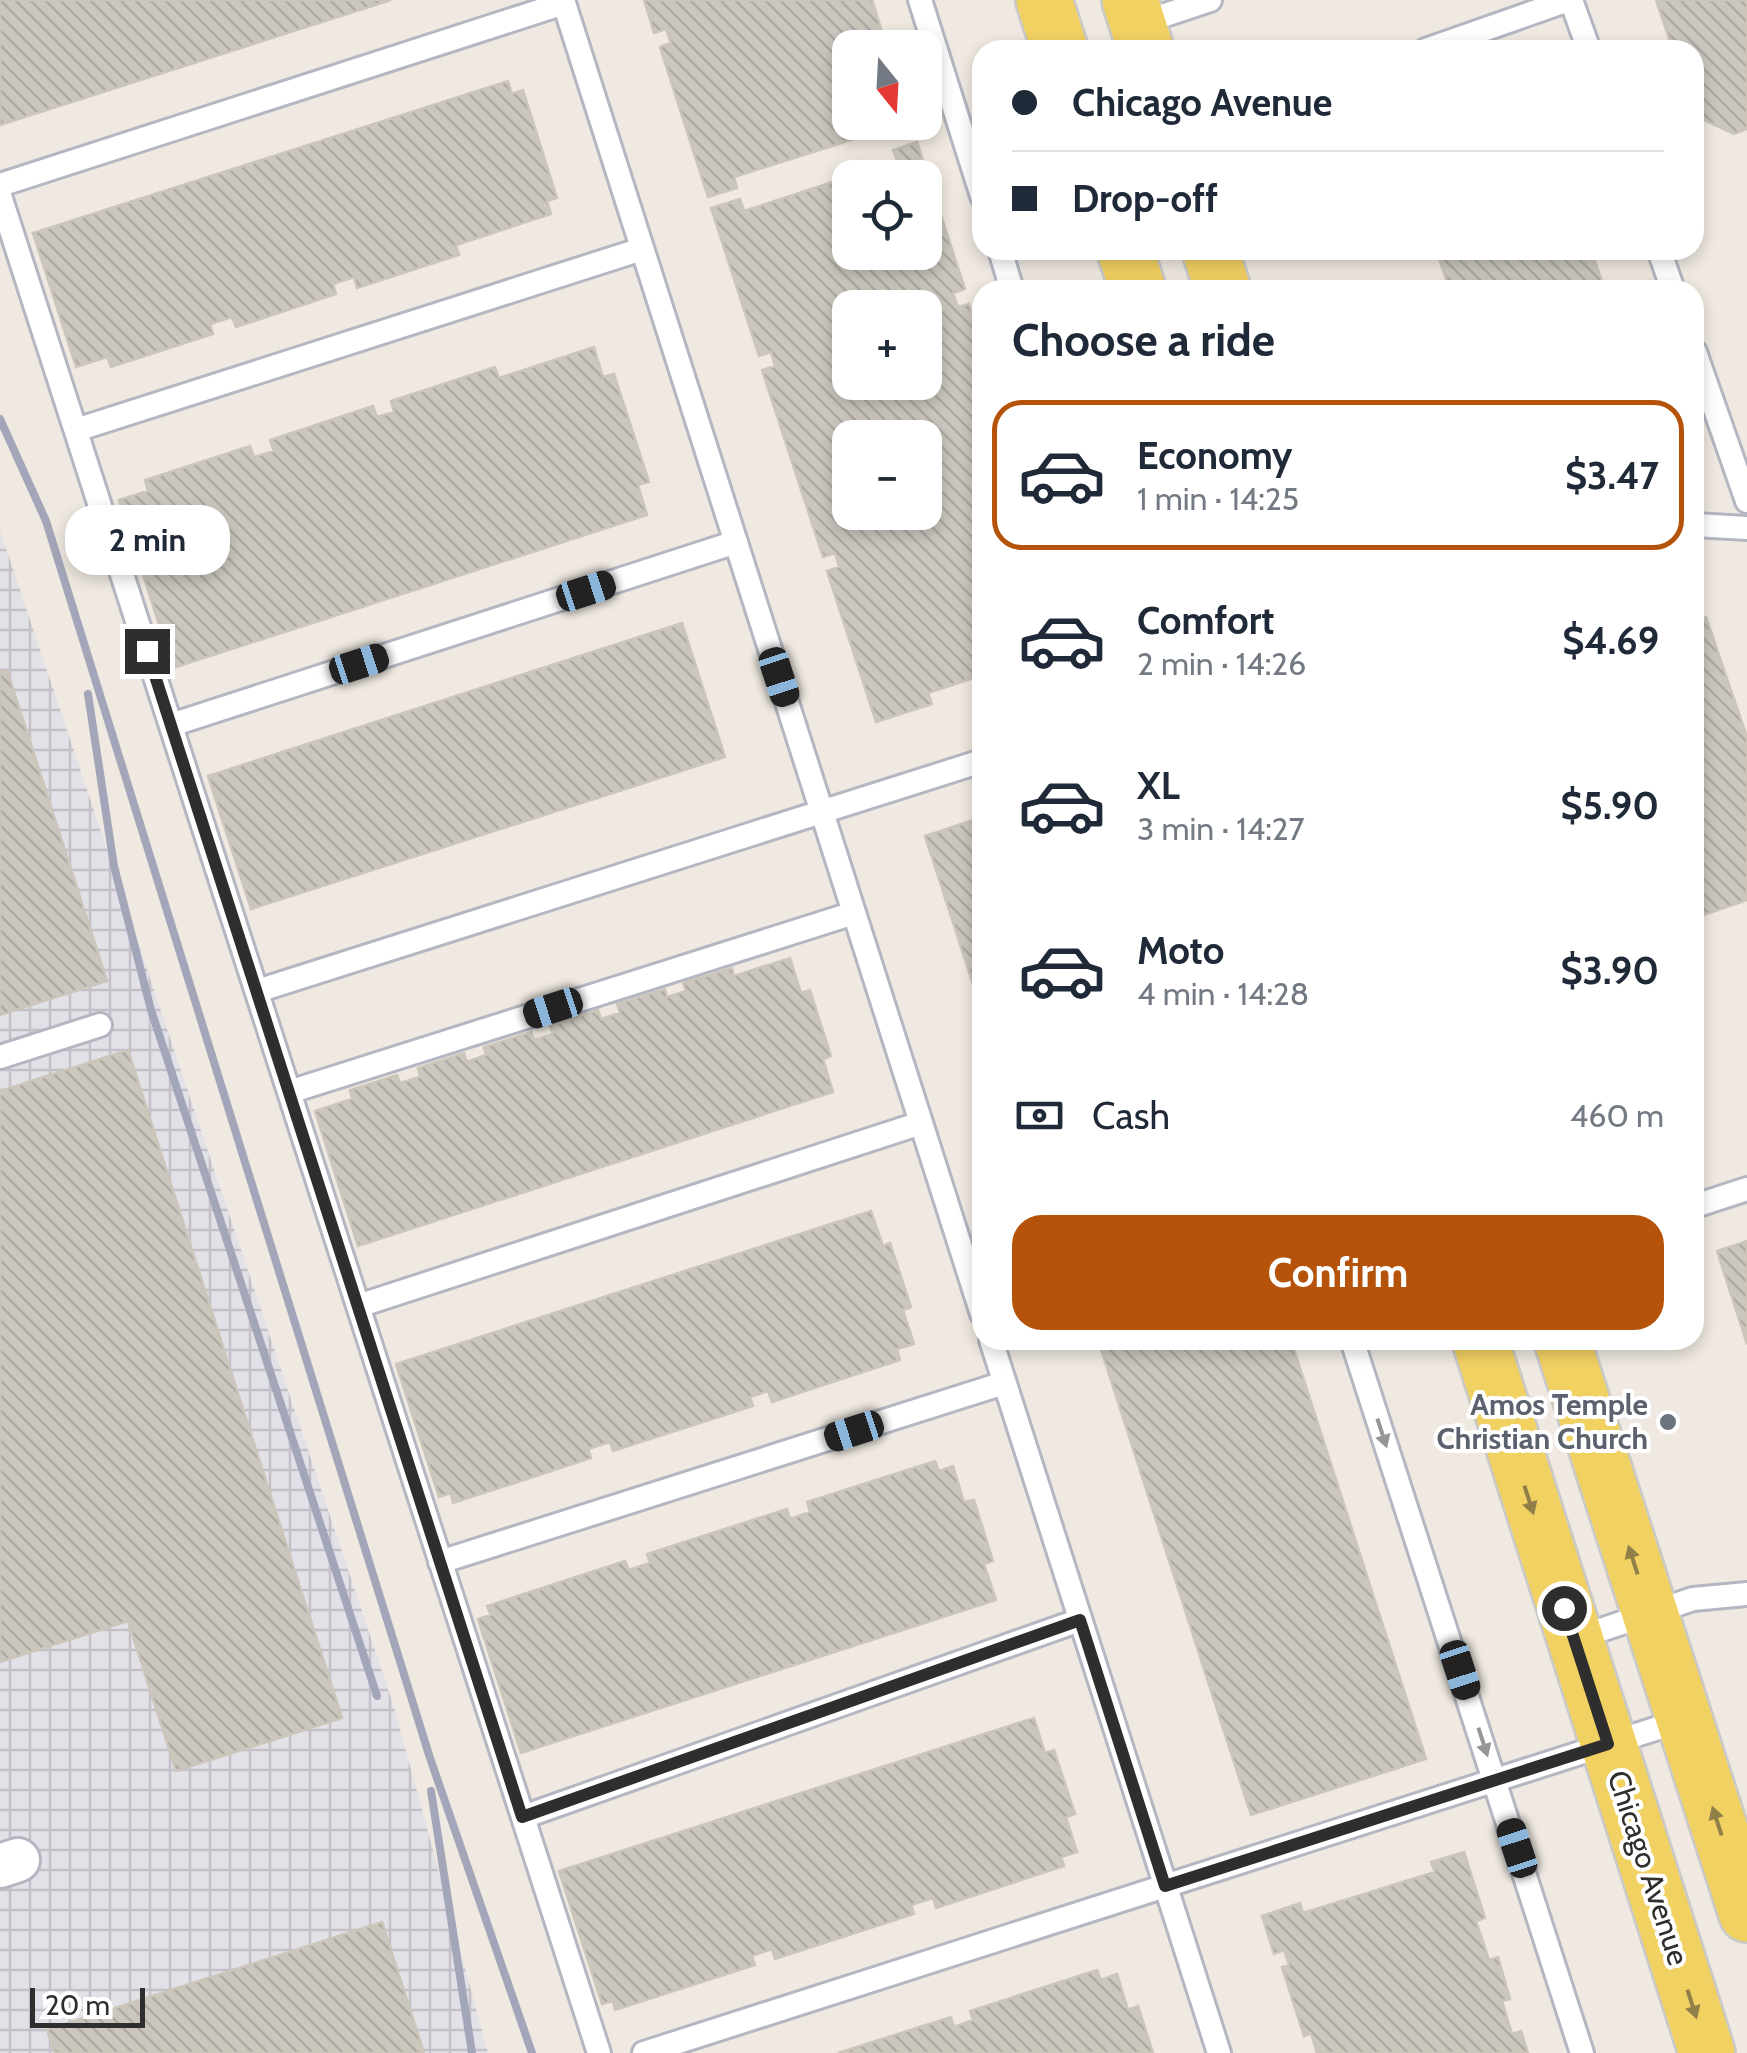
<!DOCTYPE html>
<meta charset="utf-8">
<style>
body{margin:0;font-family:Cabin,sans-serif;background:#f6f6f7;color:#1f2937;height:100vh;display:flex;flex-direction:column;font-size:38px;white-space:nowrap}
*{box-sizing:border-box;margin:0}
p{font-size:32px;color:#747a83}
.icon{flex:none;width:55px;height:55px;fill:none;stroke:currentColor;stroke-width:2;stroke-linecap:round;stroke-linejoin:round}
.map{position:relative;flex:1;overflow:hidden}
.details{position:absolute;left:972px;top:280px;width:732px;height:1070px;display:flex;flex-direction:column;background:#fff;border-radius:30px;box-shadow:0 5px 15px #0003}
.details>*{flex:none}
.hud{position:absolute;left:972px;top:40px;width:732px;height:220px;border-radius:30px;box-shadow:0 5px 15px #0003;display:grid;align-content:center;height:220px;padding:0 40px;background:#fff}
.needle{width:65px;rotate:162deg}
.tools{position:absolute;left:832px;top:30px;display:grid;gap:20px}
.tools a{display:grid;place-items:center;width:110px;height:110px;border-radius:20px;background:#fff;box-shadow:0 5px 15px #0003;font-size:50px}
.scale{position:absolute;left:30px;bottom:25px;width:115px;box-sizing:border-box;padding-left:10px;border:5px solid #2e2e2e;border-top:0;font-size:28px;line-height:35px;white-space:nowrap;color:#2e2e2e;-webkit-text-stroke:8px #fff;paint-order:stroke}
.end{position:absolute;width:45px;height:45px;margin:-22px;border:12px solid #2e2e2e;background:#fff;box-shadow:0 0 0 5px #fff}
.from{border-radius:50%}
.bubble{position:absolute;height:70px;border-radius:30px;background:#fff;box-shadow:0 5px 15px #0003;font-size:32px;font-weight:800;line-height:70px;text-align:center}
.car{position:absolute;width:30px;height:60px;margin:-30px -15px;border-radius:12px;box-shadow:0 0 8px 2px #0007;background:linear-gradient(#222 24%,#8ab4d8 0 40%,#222 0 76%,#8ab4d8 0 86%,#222 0)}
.hud b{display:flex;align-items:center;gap:35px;height:95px;font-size:38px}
.hud b+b{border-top:2px solid #e0e1e3}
.hud i{width:25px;height:25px;background:#1f2937}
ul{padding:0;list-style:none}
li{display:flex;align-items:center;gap:30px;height:150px;margin:0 20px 15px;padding:0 20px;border:5px solid transparent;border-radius:30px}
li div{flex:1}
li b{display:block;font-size:38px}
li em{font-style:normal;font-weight:800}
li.current{border-color:#b45309}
li>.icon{width:90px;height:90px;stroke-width:1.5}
h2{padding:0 40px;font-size:45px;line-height:120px}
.pay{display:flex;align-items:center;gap:25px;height:110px;padding:0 40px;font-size:38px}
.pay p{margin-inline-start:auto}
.button{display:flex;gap:20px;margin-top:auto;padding:20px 40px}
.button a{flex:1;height:115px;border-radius:30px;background:#b45309;color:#fff;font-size:40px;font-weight:800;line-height:115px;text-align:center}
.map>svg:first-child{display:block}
.industrial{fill:url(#industrial-grid)}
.building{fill:url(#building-back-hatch);stroke:#cbc5ba;stroke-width:2.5;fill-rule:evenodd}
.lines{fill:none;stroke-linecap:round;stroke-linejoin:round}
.service-casing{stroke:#b4b7c1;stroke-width:28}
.minor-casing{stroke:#b4b7c1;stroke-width:48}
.primary-casing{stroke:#c9c9c9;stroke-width:60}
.service{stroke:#fff;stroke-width:22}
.minor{stroke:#fff;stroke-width:42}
.primary{stroke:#f2d163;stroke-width:55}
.rail{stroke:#a3a6b8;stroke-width:8}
.oneway{fill:#969696}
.oneway2{fill:#908048}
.route{stroke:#2e2e2e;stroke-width:12}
.worship-dot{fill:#6b7280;stroke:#fff;stroke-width:4}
.labels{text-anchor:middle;stroke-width:8;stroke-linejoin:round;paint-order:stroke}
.worship-label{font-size:30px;font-weight:bold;fill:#5b616d;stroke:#fff;text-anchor:end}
.street-label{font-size:30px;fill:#2e2e2e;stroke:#fff}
</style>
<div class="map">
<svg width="1747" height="2053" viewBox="0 0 1747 2053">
<defs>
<pattern id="industrial-grid" width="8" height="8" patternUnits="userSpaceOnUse" patternTransform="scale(2.5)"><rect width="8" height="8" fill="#e3e1e8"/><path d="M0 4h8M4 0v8" fill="none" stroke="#c3c1c7"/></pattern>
<pattern id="building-back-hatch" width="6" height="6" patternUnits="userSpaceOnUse" patternTransform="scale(2.5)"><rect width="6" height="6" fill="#cbc7bf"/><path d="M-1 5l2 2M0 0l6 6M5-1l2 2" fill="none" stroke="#afaba4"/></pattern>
</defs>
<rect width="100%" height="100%" fill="#efe9e1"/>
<path class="industrial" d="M0,530l394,1177 94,346h-488z"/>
<path class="building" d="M0,0h391l-391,125z
M644,0h228l15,48h-37v74h60l3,10 -24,7 -3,-10 -152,48 3,11 -29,9 -48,-150 11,-4 -5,-14 -12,4z
M1656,0h91v129l-13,5 -39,-18v-66h-22z
M508,81l4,13 11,-4 34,108 -10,3 4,13 -95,31 3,10 -102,33 -3,-11 -21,7 3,10 -100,33 -4,-10 -22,7 3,10 -102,33 -4,-10 -31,10 -43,-134z
M917,142l48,147 -12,4 5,14 11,-3 13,41v330l-54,18 4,11 -56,18 -49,-151 12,-4 -4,-14 -12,4 -61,-187 13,-4 -4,-14 -12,4 -48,-148 29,-9 4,12 153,-50 -4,-11zM850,178h75v74h-75zM850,308h75v74h-75zM850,438h75v74h-75z
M1436,250h155l14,40h-155z
M594,347l9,30 11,-3 35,108 -11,3 9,30 -474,153 -54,-168 29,-9 -3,-11 105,-34 4,11 20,-6 -4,-11 103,-34 4,11 17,-5 -3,-11 104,-34 4,11z
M1706,617l41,120v163l-52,18v-297z
M682,623l43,134 -474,152 -43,-133z
M7,670l100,311 -107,34v-343z
M982,817v195l-57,-176z
M790,958l11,35 9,-3 21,66 -8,3 10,33 -475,154 -43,-135 37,-12 -2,-9 47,-15 3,8 20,-6 -2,-9 46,-15 3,9 19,-7 -2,-8 47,-15 3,8 19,-6 -3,-8 48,-16 3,9 19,-6 -3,-9 48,-15 2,8 19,-6 -3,-8 49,-15 2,8z
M128,1050l214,668 -166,53 -48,-150 -128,41v-571z
M871,1211l12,35 7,-3 21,64 -8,3 11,34 -17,5 3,11 -128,42 -4,-11 -18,6 3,9 -140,45 -3,-9 -22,7 3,9 -138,45 -2,-10 -12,4 -43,-133z
M1747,1241v103l-30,-93z
M1098,1340h193l135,419 -175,56z
M935,1461l4,10 14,-5 11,36 10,-2 19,61 -9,3 12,36 -475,153 -43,-134 13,-4 -4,-9 138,-45 4,9 21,-7 -3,-9 140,-45 3,10 20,-7 -3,-10z
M1034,1718l11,35 9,-3 21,64 -9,3 11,35 -16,5 3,9 -128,42 -3,-10 -22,7 3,9 -139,45 -3,-10 -20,7 3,9 -140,45 -2,-9 -11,3 -43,-133z
M1464,1852l21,66 -9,3 13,39 9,-3 12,42 -8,2 10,33 9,-3 7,22h-211l-6,-20 -7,3 -22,-69 7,-2 -5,-15 -10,4 -12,-38 38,-13 3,10 132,-41 -4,-10z
M382,1922l42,131h-369l-8,-23z
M1097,1970l4,10 16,-6 11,36 10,-4 15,47h-315l113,-36 3,10 19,-7 -3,-9z"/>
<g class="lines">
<defs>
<path id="service" d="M563,0l419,1314
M920,0l62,196
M1571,0l18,50
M1138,24l72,-24
M1426,50l142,-50
M0,185l564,-182
M0,196l599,1857
M1000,250l12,40
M1659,250l14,40
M1695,352l52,149
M76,430l566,-181
M1695,525l52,3
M171,725l565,-183
M257,991l725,-230
M0,1057l100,-32
M289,1092l565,-179
M1695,1206l52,-17
M358,1306l563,-183
M991,1340l228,713
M1352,1340l230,713
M440,1562l564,-179
M1574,1639l119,-40 54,-5
M523,1817l557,-197
M644,2053l1039,-333"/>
<path id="minor" d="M0,1866l18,-6"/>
<path id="primary" d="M1044,0l16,50
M1130,0l16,50
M1125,250l13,40
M1210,250l13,40
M1480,1340l227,713
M1562,1340l185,574"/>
</defs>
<use href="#service" class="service-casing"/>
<use href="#minor" class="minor-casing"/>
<use href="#primary" class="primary-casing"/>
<use href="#service" class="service"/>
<use href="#minor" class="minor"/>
<use href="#primary" class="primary"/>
<path class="rail" d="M0,419l46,102 384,1237 102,295
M88,694l26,172 37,144 226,686
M431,1791l41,262"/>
</g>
<defs><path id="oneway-solid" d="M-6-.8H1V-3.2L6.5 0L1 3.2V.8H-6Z" transform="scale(2.5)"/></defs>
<g class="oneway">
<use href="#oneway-solid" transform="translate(1382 1433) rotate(72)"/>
<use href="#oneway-solid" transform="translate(1483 1742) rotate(72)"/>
</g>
<g class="oneway2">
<use href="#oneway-solid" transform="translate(1529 1500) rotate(72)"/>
<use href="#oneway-solid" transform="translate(1633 1560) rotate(-108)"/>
<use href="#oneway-solid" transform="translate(1717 1821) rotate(-108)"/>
<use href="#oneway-solid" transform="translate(1692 2004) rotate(72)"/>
</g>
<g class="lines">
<path class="route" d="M147,651l375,1166 558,-197 85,266 443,-142 -44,-136"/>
</g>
<circle class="worship-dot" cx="1668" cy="1422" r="10"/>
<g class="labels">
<g class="worship-label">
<text x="1648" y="1415">Amos Temple<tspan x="1648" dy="34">Christian Church</tspan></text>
</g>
<g class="street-label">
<text transform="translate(1648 1868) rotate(72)" y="10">Chicago Avenue</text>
</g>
</g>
</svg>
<div class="tools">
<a><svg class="needle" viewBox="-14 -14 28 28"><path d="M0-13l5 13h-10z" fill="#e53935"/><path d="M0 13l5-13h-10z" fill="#747a83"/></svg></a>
<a><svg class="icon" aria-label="locate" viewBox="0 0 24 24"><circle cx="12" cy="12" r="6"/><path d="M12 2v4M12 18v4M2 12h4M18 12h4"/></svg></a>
<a>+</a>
<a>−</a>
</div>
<div class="scale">20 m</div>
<i class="end from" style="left:1564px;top:1608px"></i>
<i class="end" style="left:147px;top:651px"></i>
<div class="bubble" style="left:65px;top:505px;width:165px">2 min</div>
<i class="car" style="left:586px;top:591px;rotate:72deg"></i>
<i class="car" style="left:359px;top:664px;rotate:72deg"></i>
<i class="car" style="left:779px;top:677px;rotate:162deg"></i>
<i class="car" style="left:553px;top:1008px;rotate:252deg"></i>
<i class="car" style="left:854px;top:1431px;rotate:252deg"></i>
<i class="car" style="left:1460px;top:1670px;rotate:162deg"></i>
<i class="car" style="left:1517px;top:1848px;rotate:342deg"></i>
<div class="hud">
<b><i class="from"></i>Chicago Avenue</b>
<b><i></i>Drop-off</b>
</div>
<section class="details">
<h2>Choose a ride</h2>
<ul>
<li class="current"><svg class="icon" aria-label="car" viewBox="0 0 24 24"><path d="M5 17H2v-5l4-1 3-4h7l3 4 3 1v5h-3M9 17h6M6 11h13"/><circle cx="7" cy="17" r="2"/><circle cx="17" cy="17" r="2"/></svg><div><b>Economy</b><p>1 min · 14:25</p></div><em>$3.47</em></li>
<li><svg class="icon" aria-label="car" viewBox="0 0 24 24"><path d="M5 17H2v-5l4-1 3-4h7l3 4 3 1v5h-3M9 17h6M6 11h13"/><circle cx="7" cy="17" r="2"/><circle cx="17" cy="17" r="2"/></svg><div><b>Comfort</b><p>2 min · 14:26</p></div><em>$4.69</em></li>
<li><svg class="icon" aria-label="car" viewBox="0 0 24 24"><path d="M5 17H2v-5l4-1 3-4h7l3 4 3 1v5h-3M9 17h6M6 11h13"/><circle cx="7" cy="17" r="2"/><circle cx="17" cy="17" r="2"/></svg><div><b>XL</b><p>3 min · 14:27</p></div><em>$5.90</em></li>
<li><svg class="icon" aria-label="car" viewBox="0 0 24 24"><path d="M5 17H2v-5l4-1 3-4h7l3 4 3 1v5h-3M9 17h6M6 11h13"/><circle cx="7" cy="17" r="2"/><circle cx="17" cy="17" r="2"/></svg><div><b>Moto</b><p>4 min · 14:28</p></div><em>$3.90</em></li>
</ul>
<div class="pay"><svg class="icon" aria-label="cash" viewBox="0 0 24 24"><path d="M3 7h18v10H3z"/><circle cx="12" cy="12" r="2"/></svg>Cash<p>460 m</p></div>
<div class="button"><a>Confirm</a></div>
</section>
</div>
